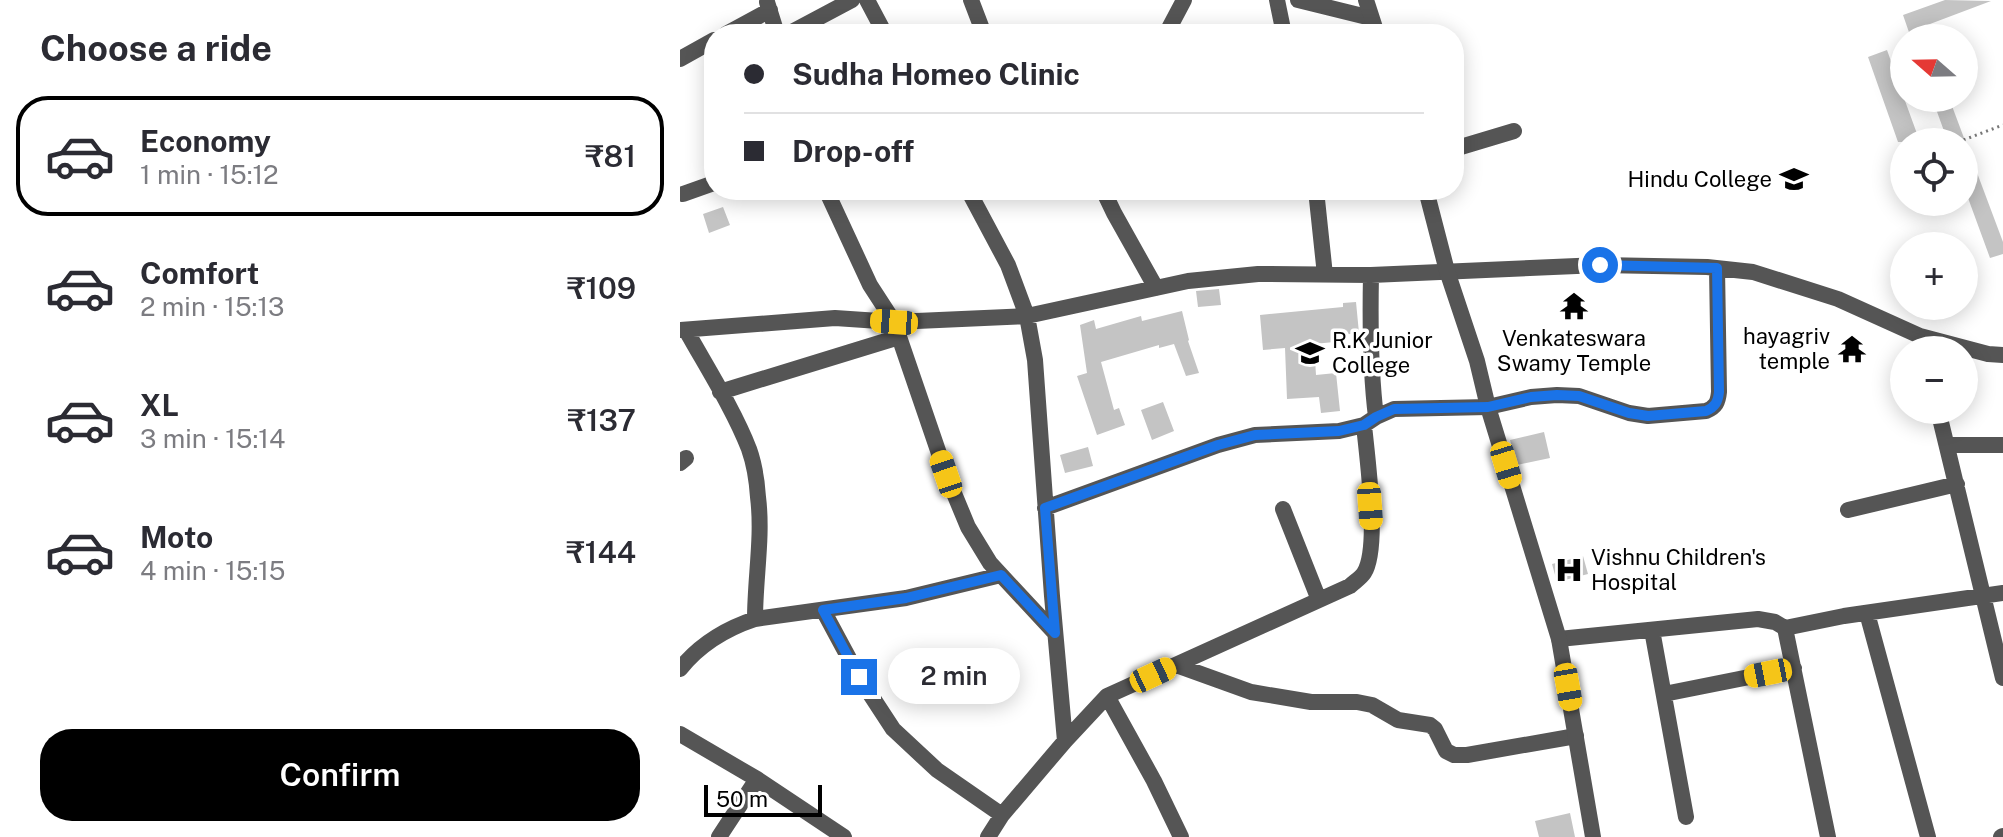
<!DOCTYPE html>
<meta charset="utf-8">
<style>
body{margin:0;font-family:"Public Sans",sans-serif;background:#f2f2f3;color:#2b2b33;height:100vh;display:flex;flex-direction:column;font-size:30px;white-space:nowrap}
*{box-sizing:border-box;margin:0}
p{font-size:26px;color:#7c7c81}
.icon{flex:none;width:44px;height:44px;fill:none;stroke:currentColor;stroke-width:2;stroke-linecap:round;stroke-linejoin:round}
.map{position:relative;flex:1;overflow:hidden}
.panel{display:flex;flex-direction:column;background:#fff;width:680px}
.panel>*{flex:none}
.hud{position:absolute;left:24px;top:24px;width:760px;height:176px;border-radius:32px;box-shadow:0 4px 20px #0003;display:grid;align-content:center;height:176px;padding:0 40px;background:#fff}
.needle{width:52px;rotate:290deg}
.controls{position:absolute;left:1210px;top:24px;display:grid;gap:16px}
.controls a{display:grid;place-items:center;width:88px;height:88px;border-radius:50%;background:#fff;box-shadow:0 4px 20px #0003;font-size:40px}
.scale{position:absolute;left:24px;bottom:20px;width:118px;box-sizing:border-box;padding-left:8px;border:4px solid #000;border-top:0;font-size:22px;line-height:28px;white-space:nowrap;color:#000;-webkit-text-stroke:6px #fff;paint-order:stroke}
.end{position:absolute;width:36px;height:36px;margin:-18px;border:10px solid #1a73e8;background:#fff;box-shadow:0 0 0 4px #fff}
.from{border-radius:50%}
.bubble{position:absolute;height:56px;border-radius:28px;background:#fff;box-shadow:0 4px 20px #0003;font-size:26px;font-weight:600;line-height:56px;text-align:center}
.car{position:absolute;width:24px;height:48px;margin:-24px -12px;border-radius:10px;box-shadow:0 0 6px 2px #0007;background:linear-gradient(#f5c518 24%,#345 0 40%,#f5c518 0 76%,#345 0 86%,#f5c518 0)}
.hud b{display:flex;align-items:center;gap:28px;height:76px;font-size:30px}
.hud b+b{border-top:2px solid #e1e1e2}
.hud i{width:20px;height:20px;background:#2b2b33}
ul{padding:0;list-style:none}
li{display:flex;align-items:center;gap:24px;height:120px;margin:0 16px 12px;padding:0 24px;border:4px solid transparent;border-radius:32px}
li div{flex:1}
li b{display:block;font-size:30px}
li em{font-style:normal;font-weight:600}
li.active{border-color:#000}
li>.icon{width:72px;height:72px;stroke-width:1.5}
h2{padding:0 40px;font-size:36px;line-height:96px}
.primary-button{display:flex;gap:16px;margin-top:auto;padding:16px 40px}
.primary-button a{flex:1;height:92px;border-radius:32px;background:#000;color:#fff;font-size:32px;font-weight:600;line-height:92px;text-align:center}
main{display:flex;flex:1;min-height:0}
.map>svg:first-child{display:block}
.building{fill:#c4c4c4}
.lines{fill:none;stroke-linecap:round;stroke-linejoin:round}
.path{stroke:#777;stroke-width:3;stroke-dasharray:2 4;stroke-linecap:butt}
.minor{stroke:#555;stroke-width:16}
.tertiary{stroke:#555;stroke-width:16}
.route{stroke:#1a73e8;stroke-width:10}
.labels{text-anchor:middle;stroke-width:7;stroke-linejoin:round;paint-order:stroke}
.poi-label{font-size:22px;fill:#000;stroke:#fff;text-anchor:end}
</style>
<main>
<section class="panel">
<h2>Choose a ride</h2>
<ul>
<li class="active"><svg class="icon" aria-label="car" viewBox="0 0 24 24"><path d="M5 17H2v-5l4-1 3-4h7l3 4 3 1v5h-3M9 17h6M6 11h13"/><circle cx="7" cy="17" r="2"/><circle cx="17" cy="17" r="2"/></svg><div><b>Economy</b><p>1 min · 15:12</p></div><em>₹81</em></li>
<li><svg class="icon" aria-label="car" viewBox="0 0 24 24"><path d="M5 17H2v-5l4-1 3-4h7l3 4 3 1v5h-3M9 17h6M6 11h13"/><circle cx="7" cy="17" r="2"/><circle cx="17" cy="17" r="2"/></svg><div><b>Comfort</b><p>2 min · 15:13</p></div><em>₹109</em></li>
<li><svg class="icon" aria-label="car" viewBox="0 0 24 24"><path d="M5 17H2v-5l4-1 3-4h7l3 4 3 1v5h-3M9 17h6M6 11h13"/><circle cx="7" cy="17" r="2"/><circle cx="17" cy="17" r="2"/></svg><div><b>XL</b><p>3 min · 15:14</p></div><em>₹137</em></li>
<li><svg class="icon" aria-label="car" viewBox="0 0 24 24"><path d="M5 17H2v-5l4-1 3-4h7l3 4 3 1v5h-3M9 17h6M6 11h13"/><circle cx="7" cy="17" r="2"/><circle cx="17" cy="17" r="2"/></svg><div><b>Moto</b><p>4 min · 15:15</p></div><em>₹144</em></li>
</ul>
<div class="primary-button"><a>Confirm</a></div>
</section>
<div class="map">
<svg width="1323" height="837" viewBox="0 0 1323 837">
<rect width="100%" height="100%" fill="#fff"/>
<path class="building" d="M1265,0l46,1 -69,26 4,11h-15l-8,-23z
M1207,50l17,48 16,44h-22l-30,-85z
M1252,98h17l54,144v12l-13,4 -26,-71v-45h-16z
M43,207l7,18 -21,8 -6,-19z
M539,289l2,16 -23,2 -2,-16z
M676,302l3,31 -26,3 1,6 -20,2 2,31 20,-2 4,38 -19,2 -2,-16 -32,2 -2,-51 -22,2 -3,-35 83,-8v-4z
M502,311l7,29 -1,1 11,32 -13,3 -12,-32 -15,4v-3l-58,17 13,48 5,-2 6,17 -28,10 -20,-59 10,-3 -7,-48 14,-5 2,9 45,-13 1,5z
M483,402l11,29 -22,9 -11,-30z
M864,432l6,26 -33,7 -7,-25z
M408,447l5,19 -28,7 -5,-18z
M903,556l5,18 -31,8 -5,-18z
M890,813l5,24h-36l-4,-16z"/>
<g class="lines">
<path class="path" d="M1278,142l45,-17"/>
<path class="minor" d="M187,0l18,34
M291,0l13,34
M597,0l7,34
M618,0l73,18
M87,2l10,32
M46,34l44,-24
M108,34l64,-34
M486,34l18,-34
M0,59l34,-19
M774,149l60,-18
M146,190l44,95 24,37 52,152 22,53 22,36 65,70
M288,190l40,75 19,51 8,44 17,236 13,145 -63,74 -14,22
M423,190l11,23 42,75
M636,190l9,85
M3,194l31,-11
M691,275c-1,48 -1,94 5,142
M0,330l155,-12 59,4 133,-6 161,-35 70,-7 113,1 229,-10 107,2 46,5 85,27 82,37 68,18 15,1
M6,330c20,36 48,80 63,119 5,14 8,33 9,48 5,40 -3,81 -3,122
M40,392l179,-55
M1258,410l65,268
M1267,445h56
M0,463l6,-5
M365,508l173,-63 37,-10 84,-4 25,-6 12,-8 18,-8 94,-2 43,-10 26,-2 22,1 50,17 19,3 58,-5c10,-4 12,-9 13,-19l-2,-124
M603,509l36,91
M1168,510l109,-26
M143,610l36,67 34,52 44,41 65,45
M1187,613l61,224
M1105,628l59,-12 159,-23
M972,630l34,187
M879,639l199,-20 17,3 10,6 43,209
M496,665l75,27 60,10h46l15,3 26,15 32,5 5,4 11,22 8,4h13l109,-19
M0,669c20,-25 45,-40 75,-50l151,-21 95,-23
M984,694l130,-26
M427,696l47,85 27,56
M0,734l77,45 87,58
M385,741l42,-45 243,-110c4,-4 11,-8 14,-13 16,-25 3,-116 0,-148
M39,837l38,-58
M1321,837l2,-1"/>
<path class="tertiary" d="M686,0l11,34
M746,190l21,81 30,90 11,46 71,232 34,198"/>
</g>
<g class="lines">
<path class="route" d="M179,677l-36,-67 83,-12 95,-23 54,58 -10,-125 173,-63 37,-10 84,-4 25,-6 12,-8 18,-8 94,-2 43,-10 26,-2 22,1 50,17 19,3 58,-5c9,-4 12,-9 13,-19l-2,-124 -117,-3"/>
</g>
<defs>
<symbol id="university-bare" viewBox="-9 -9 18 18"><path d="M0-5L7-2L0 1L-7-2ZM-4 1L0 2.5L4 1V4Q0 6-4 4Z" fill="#000" stroke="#fff" stroke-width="2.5" paint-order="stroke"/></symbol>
<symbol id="temple-bare" viewBox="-9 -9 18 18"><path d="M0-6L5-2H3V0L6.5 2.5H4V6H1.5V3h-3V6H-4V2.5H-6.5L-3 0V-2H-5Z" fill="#000" stroke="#fff" stroke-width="2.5" paint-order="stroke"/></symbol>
<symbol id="hospital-bare" viewBox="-9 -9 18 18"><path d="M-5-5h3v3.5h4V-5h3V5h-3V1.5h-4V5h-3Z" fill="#000" stroke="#fff" stroke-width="2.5" paint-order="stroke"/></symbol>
</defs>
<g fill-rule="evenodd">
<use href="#university-bare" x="1094" y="159" width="40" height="40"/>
<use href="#temple-bare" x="874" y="286" width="40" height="40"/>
<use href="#temple-bare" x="1152" y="329" width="40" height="40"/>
<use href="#university-bare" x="610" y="333" width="40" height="40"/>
<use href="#hospital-bare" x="869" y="550" width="40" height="40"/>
</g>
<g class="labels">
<g class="poi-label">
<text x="1092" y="187">Hindu College</text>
<text x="1150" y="344">hayagriv<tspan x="1150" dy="25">temple</tspan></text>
<text x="894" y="346" text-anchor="middle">Venkateswara<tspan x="894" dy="25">Swamy Temple</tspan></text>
<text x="652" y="348" text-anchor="start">R.K Junior<tspan x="652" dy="25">College</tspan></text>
<text x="911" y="565" text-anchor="start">Vishnu Children's<tspan x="911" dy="25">Hospital</tspan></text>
</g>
</g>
</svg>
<div class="controls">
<a><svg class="needle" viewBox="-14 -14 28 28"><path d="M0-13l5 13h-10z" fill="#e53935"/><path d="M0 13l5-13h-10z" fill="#7c7c81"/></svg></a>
<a><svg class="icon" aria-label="locate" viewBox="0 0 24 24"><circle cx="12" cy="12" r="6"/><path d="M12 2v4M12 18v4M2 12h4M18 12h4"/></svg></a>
<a>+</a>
<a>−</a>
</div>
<div class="scale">50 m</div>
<i class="end from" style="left:920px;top:265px"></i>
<i class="end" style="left:179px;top:677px"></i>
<div class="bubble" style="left:208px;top:648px;width:132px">2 min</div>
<i class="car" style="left:214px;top:322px;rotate:274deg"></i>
<i class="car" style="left:826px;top:465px;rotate:163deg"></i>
<i class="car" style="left:266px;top:474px;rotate:341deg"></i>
<i class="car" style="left:690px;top:506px;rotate:176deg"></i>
<i class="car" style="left:1088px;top:673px;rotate:259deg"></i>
<i class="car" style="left:473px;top:675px;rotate:65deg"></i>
<i class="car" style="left:888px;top:687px;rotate:170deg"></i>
<div class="hud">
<b><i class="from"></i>Sudha Homeo Clinic</b>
<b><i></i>Drop-off</b>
</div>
</div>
</main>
